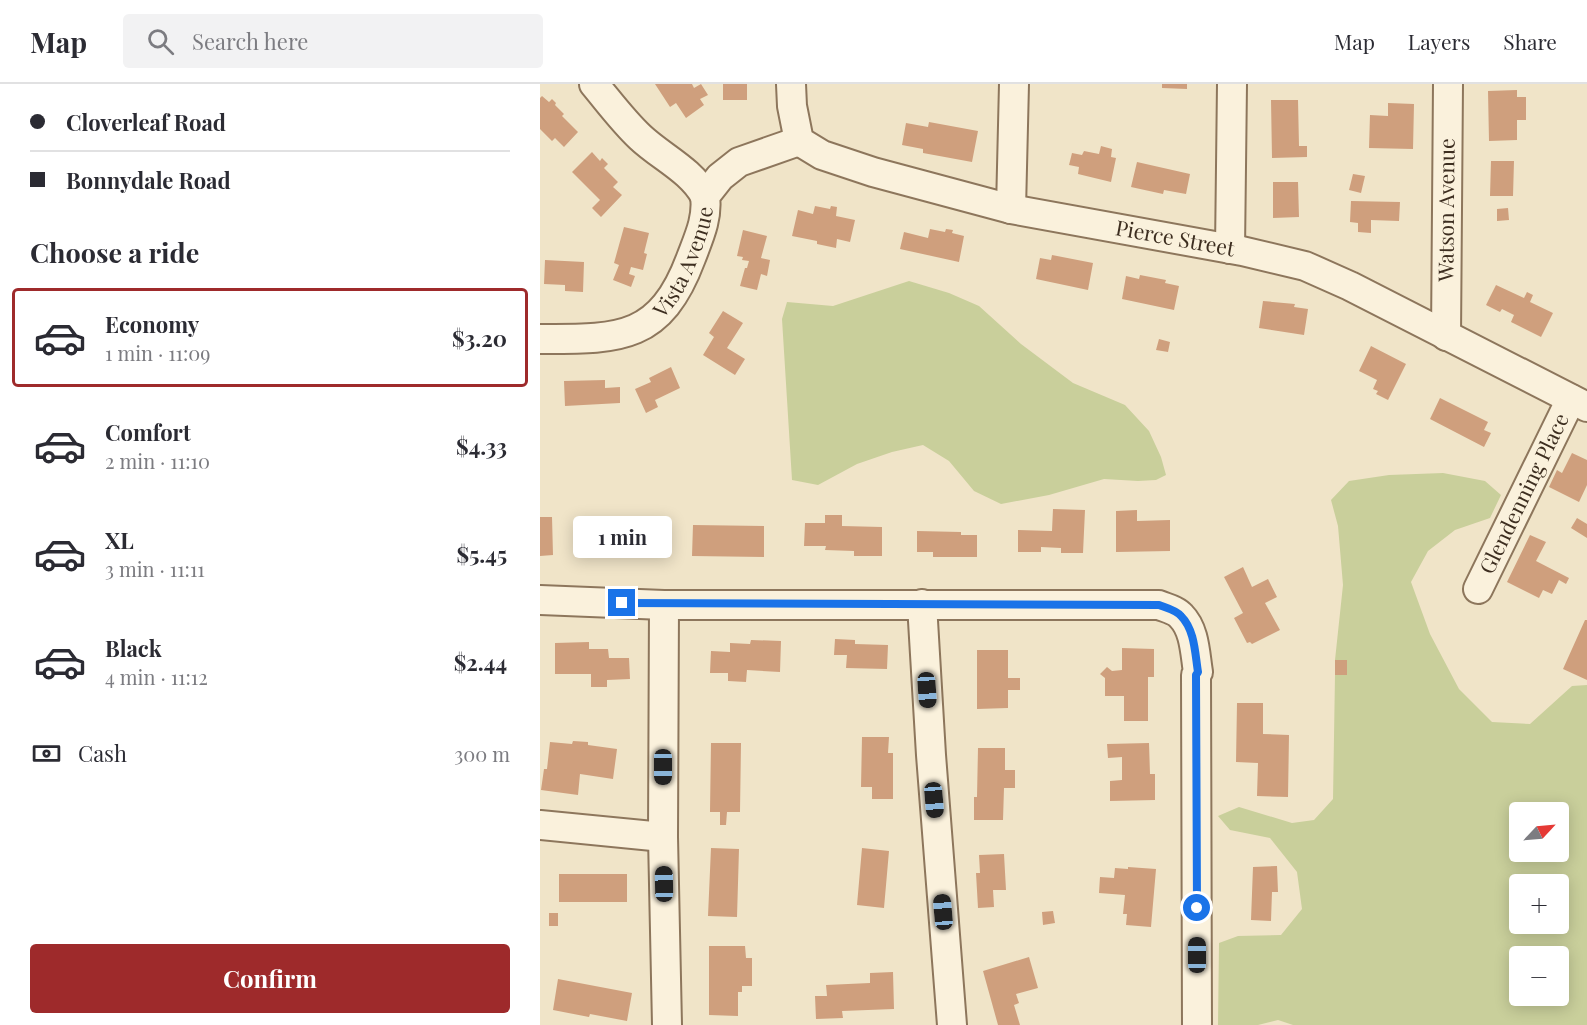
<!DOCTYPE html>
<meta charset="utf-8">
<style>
body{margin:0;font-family:"Playfair Display",serif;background:#f2f2f3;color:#2b2b33;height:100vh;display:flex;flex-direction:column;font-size:22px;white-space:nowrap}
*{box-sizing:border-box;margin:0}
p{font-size:20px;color:#7c7c81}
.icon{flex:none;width:33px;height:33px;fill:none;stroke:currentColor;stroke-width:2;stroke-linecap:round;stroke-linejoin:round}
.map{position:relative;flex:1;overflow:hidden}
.details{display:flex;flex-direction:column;background:#fff;width:540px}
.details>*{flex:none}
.guide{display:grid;align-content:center;height:132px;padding:0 30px;background:#fff}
.needle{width:39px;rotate:64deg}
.fabs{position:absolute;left:969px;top:718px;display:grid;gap:12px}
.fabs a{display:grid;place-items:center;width:60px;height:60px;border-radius:6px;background:#fff;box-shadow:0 3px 15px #0003;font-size:30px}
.end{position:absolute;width:27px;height:27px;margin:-14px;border:8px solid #1a73e8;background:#fff;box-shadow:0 0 0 3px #fff}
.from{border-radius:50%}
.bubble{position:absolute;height:42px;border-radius:6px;background:#fff;box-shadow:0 3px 15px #0003;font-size:20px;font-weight:700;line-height:42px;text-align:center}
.car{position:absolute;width:18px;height:36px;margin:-18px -9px;border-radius:8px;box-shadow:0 0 4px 2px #0007;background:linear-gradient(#222 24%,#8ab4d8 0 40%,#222 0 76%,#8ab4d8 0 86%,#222 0)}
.guide b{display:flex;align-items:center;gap:21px;height:57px;font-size:22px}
.guide b+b{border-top:2px solid #e1e1e2}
.guide i{width:15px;height:15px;background:#2b2b33}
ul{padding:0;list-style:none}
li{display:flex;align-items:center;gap:18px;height:99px;margin:0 12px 9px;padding:0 18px;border:3px solid transparent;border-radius:6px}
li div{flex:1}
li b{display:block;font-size:22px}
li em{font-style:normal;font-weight:700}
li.selected{border-color:#9e2a2b}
li>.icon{width:54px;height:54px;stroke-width:1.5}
h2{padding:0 30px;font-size:27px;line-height:72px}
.pay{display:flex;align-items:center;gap:15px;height:66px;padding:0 30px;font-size:22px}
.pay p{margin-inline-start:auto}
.button{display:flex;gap:12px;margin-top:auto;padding:12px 30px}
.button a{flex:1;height:69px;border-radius:6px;background:#9e2a2b;color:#fff;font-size:24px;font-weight:700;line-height:69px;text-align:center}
header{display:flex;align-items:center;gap:36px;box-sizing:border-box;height:84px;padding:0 30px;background:#fff;border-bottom:2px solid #e1e1e2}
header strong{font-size:28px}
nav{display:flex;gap:33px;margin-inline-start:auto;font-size:21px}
.search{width:420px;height:54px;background:#f2f2f3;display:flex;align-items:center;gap:15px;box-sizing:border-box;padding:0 21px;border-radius:6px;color:#7c7c81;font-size:22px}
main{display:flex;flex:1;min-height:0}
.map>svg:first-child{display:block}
.green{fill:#c9cf9b;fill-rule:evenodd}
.building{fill:#cf9f7d}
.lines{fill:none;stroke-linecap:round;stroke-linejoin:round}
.minor-casing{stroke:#8d765c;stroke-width:32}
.minor{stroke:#faf1dc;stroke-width:28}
.route{stroke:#1a73e8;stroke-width:8}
.labels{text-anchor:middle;stroke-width:6;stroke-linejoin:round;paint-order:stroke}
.street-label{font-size:21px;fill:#3d2e20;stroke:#f7eed8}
</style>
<header>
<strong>Map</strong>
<div class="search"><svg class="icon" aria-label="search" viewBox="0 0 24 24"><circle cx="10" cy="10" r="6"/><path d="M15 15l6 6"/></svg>Search here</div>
<nav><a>Map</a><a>Layers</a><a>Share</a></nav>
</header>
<main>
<section class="details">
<div class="guide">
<b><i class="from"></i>Cloverleaf Road</b>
<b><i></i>Bonnydale Road</b>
</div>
<h2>Choose a ride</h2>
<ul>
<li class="selected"><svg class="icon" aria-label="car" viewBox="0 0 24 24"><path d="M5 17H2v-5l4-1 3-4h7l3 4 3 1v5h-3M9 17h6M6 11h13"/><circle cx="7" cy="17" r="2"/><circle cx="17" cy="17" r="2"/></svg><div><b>Economy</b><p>1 min · 11:09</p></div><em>$3.20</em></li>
<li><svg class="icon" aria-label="car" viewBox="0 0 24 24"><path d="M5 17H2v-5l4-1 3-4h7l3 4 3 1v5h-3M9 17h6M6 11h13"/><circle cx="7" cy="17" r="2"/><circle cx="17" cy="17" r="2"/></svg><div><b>Comfort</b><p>2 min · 11:10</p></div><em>$4.33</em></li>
<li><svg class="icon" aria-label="car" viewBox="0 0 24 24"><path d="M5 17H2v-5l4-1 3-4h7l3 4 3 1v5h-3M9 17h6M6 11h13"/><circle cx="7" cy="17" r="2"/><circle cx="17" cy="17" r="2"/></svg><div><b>XL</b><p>3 min · 11:11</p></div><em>$5.45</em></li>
<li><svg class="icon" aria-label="car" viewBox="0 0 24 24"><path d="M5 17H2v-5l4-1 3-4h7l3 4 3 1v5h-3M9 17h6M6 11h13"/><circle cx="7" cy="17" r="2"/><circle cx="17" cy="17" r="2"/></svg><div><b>Black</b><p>4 min · 11:12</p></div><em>$2.44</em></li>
</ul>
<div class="pay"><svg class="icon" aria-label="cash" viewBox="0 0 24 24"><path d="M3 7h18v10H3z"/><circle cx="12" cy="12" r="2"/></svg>Cash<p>300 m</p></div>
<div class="button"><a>Confirm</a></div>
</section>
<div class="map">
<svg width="1047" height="941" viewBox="0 0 1047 941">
<rect width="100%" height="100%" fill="#f0e4c8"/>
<path class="green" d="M369,197l40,12 30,13 42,38 52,39 52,22 24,26 12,26 5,18 -10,5 -18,1 -34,-2 -55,16 -48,9 -27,-13 -25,-30 -26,-16 -31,7 -35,12 -39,21 -26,-5 -10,-161 5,-17 46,4z
M903,389l42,8 16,14 -11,23 -35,12 -27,21 -17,31 19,52 29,55 33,33 38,2 42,-38 15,-1v340h-294l-15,-5 -20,5h-40l1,-82 19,-7 43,-1 21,-26 -5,-37 -27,-34 -40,-8 -12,-14 21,-9 53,16 22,-3 19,-21 2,-124h12v-15h-12l8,-75 -5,-59 -7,-26 18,-19 40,-6zM980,729h38v39h-38zM980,801h38v39h-38zM980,873h38v39h-38z"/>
<path class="building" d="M115,0h37l2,4 7,-4 7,11 -8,4 4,6 -18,13 -10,-15 -6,4z
M183,0h24v16h-24z
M622,0h25v5l-25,-1z
M977,6v7h9v23h-9v20l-28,1 -1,-50z
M2,12l7,6 3,-3 4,4 -1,2 9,9 -2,2 16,16 -14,15 -9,-9 -3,3 -12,-12v-31z
M731,16h27l1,46h8v11l-35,1z
M848,19l26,1 -1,45 -44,-1 1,-33 18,1z
M389,38l49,9 -6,31 -49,-9v-4l-21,-4 4,-22 22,4z
M561,62l11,3 -1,8 5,1 -5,24 -33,-8 1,-7 -10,-2 3,-12 10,2 2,-4 15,3z
M52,68l8,9 2,-3 6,6 -4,4 14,14 -5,5 9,8 -21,22 -9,-9 8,-8 -28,-28z
M951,77h23l-1,35h-23z
M597,78l53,12 -4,20 -22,-4 -1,4 -32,-7z
M813,90l12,2 -4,17 -12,-3z
M733,98h25l1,35 -26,1z
M811,117l49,1 -1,19 -28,-1v13l-13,-1v-9l-8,-1z
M275,122l15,3 1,-3 6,1 -1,9 19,4 -5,22 -13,-3 -1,9 -19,-4v-3l-25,-5 6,-26 15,4z
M968,124l1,12 -12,1v-12z
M84,143l25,6 -5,20 3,1 -4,16 -12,-3 -2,7 6,2 -4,11 -18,-7 6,-15 -5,-2z
M390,145l15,3 1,-3 7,1 -1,3 12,3 -5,26 -59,-13 4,-17 24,6z
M203,146l24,6 -6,22 9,2 -3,16 -6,-2 -4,16 -17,-4 5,-18h2l2,-7 -7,-1 1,-3 -6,-1z
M512,171l41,8 -5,27 -52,-11 4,-21 11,2z
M5,176l39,2 -1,30 -18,-1v-6l-21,-1z
M600,191l26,5 -1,3 14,3 -5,24 -52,-11 4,-23 13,3z
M956,201l28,13 3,-6 6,3 -3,7 23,11 -12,24 -30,-15 3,-7 -12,-6 -2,3 -14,-7z
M723,217l32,3 -1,3 14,2 -4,26 -45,-7z
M183,227l20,12 -16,25 18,11 -10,16 -32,-20 11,-18 -5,-4z
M619,255l11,3 -2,10 -12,-2z
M831,262l35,18 -18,36 -12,-6 2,-3 -5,-2 4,-9 -18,-9z
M131,283l9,21 -25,12 3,7 -12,6 -11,-24 16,-7 -2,-4z
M65,296v8l15,-1v16l-55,3 -1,-25z
M900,314l48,24 -4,8 7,3 -7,14 -54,-28z
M1032,369l15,7v25l-8,17 -30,-15 8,-17 5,3z
M513,425l32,1 -2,43h-22v-5l-20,-1v5h-23v-22l34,1z
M597,426v11l33,-1v31l-54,1v-41z
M285,431h17v11l40,1v29h-28v-5l-29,-1 1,-4h-22l1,-23h20z
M0,433h12l1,38 -13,1z
M1037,434l10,6v14l-16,-10z
M43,439h74v29h-48v6h-26z
M153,441l71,1v31l-72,-1z
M377,447l44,1v3h16v22h-44v-5h-16z
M990,451l16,7 -10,19 33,17 -3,6 -7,-4 -7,14 -9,-4 -4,8 -32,-16z
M703,483l9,20 16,-8 9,18 -12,6 15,27 -28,14 -2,-2 -3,1 -13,-25 9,-5 -19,-36z
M1045,536h2v60l-24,-11z
M295,555l20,1v4l33,1 -1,24 -41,-1 1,-13h-13z
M211,556l30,1 -1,31 -33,-2 -1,12 -18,-1v-8h-18l1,-22 19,1v-9l20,1z
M49,558v7h19l1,9h20l1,21 -23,1v7h-16v-13h-36v-31z
M582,564l32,1v28h-6v44h-24v-25h-19v-18l-5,-4 7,-7 5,4 10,-1z
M437,566h31v28h12v12h-12v18l-31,1z
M795,576h12v15h-12z
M697,619h26v31l26,1 -1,62 -31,-1 1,-33 -22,-1z
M322,653h27l-1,16h5v46h-21v-12h-11z
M33,657l15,1v3l29,4 -4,30 -33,-5 -2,21 -37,-5 3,-21h3l3,-27 22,2z
M171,659h30l-1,69h-13l-1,13h-6v-13h-10z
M609,659l1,31h5v26l-45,1v-20l12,-1v-23l-14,1 -1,-14z
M438,664h27v22h10v18h-11l-1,32h-29v-23h3z
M171,764l28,1 -2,68 -29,-1z
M322,764l27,3 -5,57 -27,-3z
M464,770l2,36h-13l1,17 -16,1 -2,-35h4l-1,-18z
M737,782l1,26h-6l-1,29 -20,-1 2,-53z
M588,783l28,2 -5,58 -25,-2 1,-11h-4l2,-19 -26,-2 1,-16 14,1 1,-10 13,1z
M19,790h68v28h-68z
M513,827l2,12 -12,2 -1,-13z
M9,829h9v13h-9z
M169,862h36l1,12h6v28h-10v6h-4v24l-29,-1z
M489,873l9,31 -22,6 3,9 -5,2 6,20h-22l-15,-54z
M353,888l1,37 -52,2 1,7 -27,1 -1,-23h12l-1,-11 44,-2v-10z
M18,895l74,14 -5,28 -37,-7 -1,3 -36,-7z"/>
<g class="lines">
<defs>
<g id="minor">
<path d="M54,0c15,18 29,37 46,53 21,20 51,33 65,59"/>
<path id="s1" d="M251,0l1,22 7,35 23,14 51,17 138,37 231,42 63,15 45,20 237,121"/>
<path d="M471,125l3,-125"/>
<path d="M690,165l2,-165"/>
<path id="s2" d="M906,252l2,-252"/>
<path id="s3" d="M0,255c79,0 120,2 151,-81 8,-21 17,-40 14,-62l15,-19 19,-15 60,-21"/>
<path id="s4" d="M938,505l93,-190"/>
<path d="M0,516l124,5h495c7,3 17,5 22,11 14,14 14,38 17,56l-2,3 1,350"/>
<path d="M382,520l9,151 21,270"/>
<path d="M124,521l-1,232 4,188"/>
<path d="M0,741l123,12"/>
</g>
</defs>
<use href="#minor" class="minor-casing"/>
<use href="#minor" class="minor"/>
</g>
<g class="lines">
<path class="route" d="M82,519l537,2c8,3 17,5 22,11 14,14 14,38 17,56l-2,3 1,233"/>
</g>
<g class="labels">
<g class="street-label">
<text dy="7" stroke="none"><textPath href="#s2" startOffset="126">Watson Avenue</textPath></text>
<text dy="7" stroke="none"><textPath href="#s1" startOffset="448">Pierce Street</textPath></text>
<text dy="7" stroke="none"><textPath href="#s3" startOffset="183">Vista Avenue</textPath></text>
<text dy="7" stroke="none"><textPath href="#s4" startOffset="106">Glendenning Place</textPath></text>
</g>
</g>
</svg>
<div class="fabs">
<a><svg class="needle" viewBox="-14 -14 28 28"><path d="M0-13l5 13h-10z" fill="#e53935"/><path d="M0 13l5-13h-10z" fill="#7c7c81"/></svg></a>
<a>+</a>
<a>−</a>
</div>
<i class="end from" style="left:657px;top:824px"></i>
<i class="end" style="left:82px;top:519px"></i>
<div class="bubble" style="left:33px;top:432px;width:99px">1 min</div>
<i class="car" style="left:387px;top:606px;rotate:176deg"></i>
<i class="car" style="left:123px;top:683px;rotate:180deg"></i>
<i class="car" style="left:394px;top:716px;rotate:175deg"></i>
<i class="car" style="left:124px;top:800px;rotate:359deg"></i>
<i class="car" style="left:403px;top:828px;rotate:355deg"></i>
<i class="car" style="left:657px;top:871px;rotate:0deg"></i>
</div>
</main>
